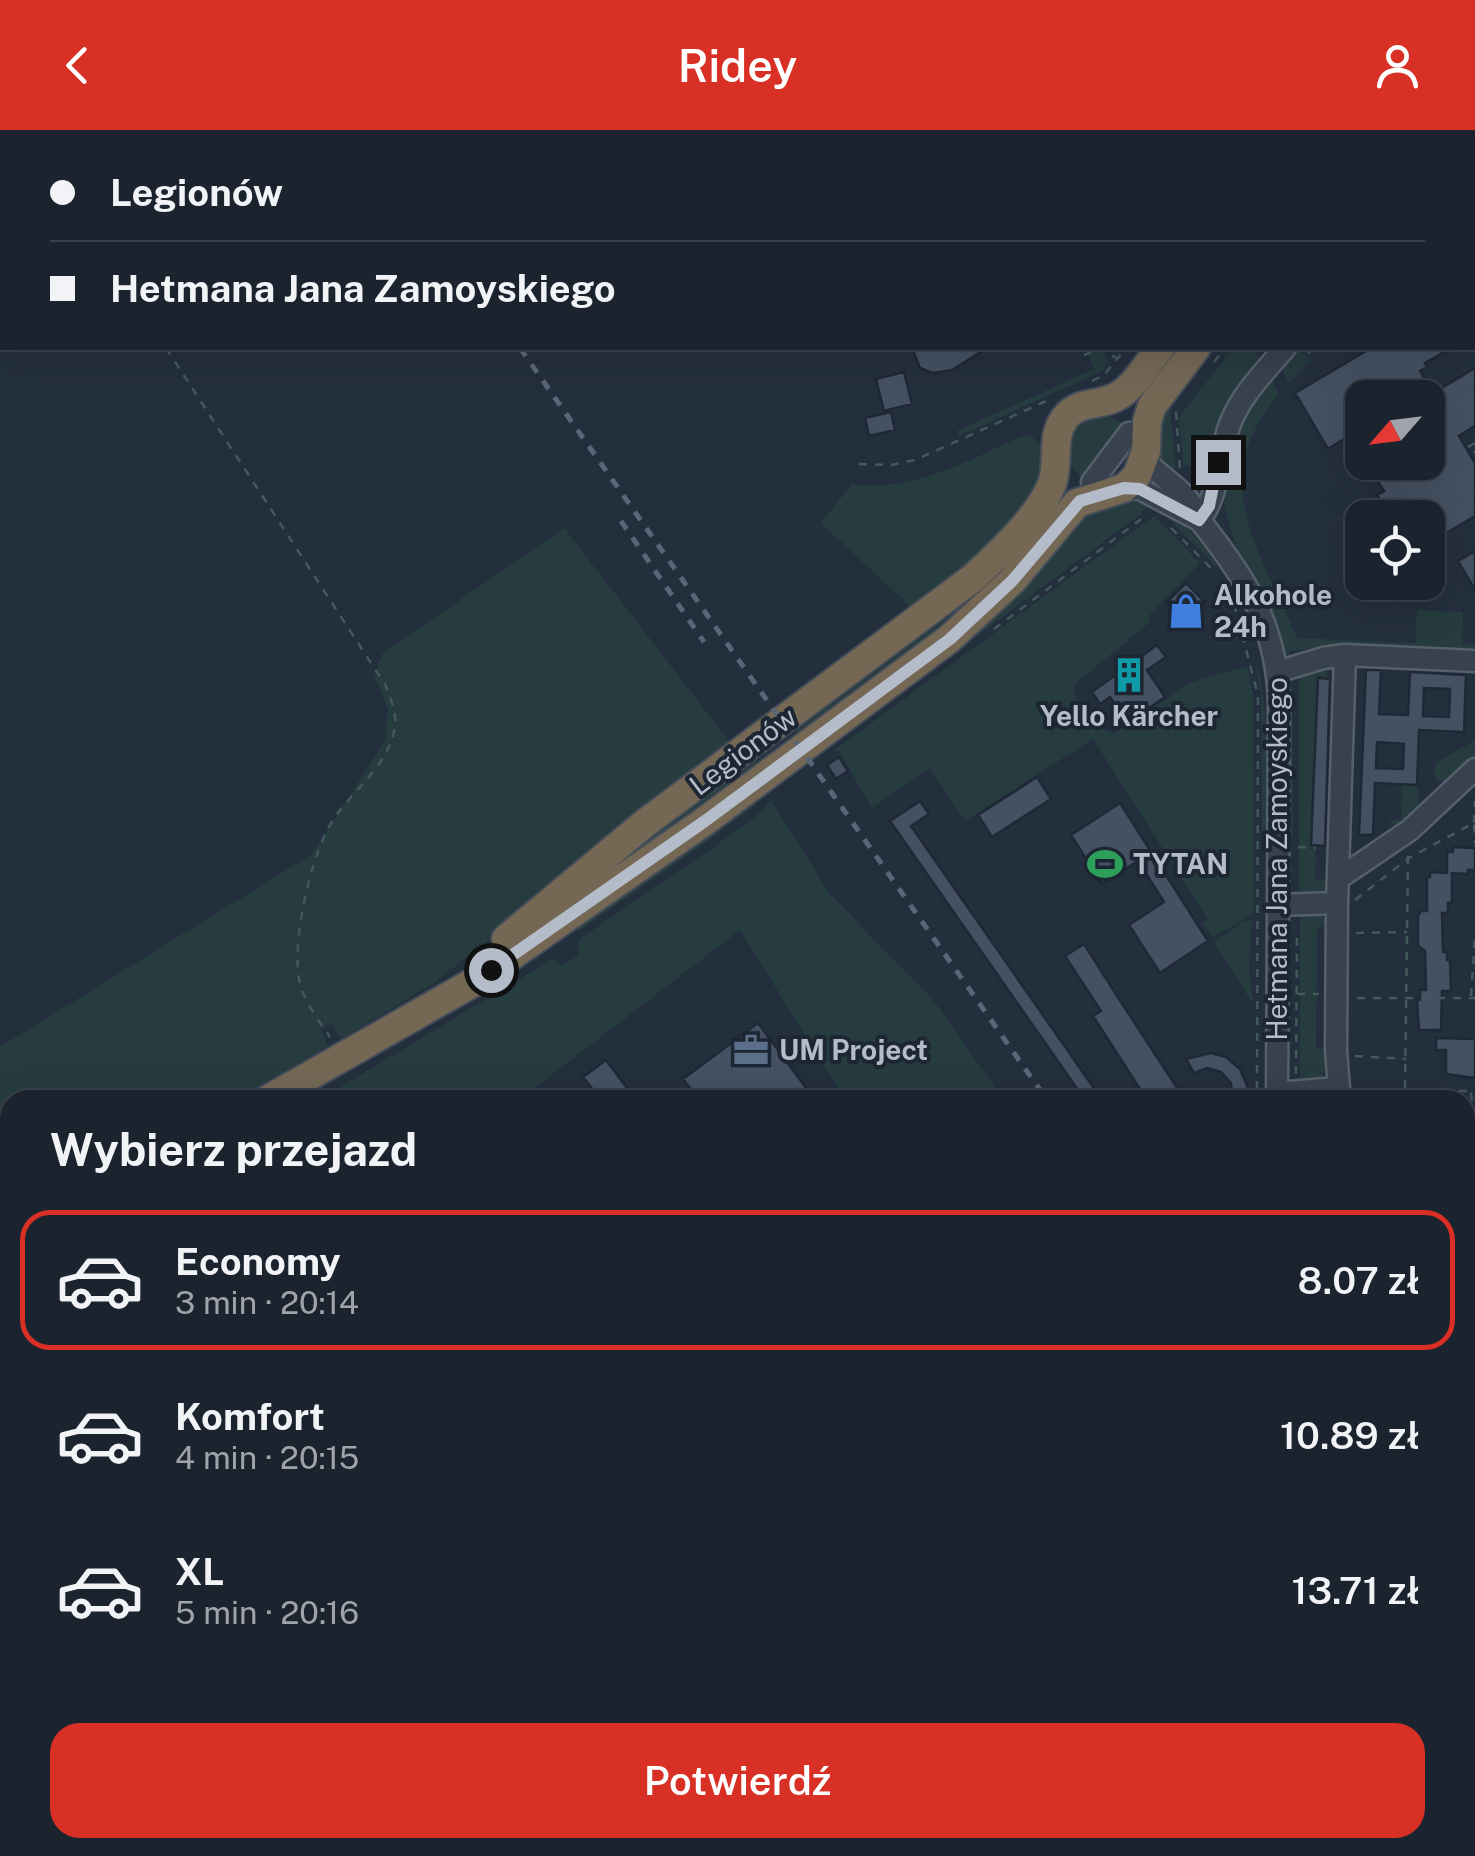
<!DOCTYPE html>
<html lang="pl">
<meta charset="utf-8">
<style>
body{margin:0;font-family:"Public Sans",sans-serif;background:#242b36;color:#f1f3f6;height:100vh;display:flex;flex-direction:column;font-size:38px;white-space:nowrap}
*{box-sizing:border-box;margin:0}
p{font-size:32px;color:#a0a4aa}
.icon{flex:none;width:55px;height:55px;fill:none;stroke:currentColor;stroke-width:2;stroke-linecap:round;stroke-linejoin:round}
.map{position:relative;flex:1;overflow:hidden}
.drawer{position:absolute;left:0px;top:960px;width:1475px;height:768px;display:flex;flex-direction:column;background:#1b232e;border-radius:30px 30px 0 0;box-shadow:0 10px 40px #0002,0 0 0 2px #39404a}
.drawer>*{flex:none}
.banner{position:absolute;left:0px;top:0px;width:1475px;height:220px;box-shadow:0 10px 40px #0002,0 0 0 2px #39404a;display:grid;align-content:center;height:220px;padding:0 50px;background:#1b232e}
.needle{width:65px;rotate:242deg}
.controls{position:absolute;left:1345px;top:250px;display:grid;gap:20px}
.controls a{display:grid;place-items:center;width:100px;height:100px;border-radius:20px;background:#1b232e;box-shadow:0 10px 40px #0002,0 0 0 2px #39404a;font-size:50px}
.end{position:absolute;width:45px;height:45px;margin:-22px;border:12px solid #b4bcc9;background:#111;box-shadow:0 0 0 5px #111}
.from{border-radius:50%}
.banner b{display:flex;align-items:center;gap:35px;height:95px;font-size:38px}
.banner b+b{border-top:2px solid #39404a}
.banner i{width:25px;height:25px;background:#f1f3f6}
ul{padding:0;list-style:none}
li{display:flex;align-items:center;gap:30px;height:140px;margin:0 20px 15px;padding:0 30px;border:5px solid transparent;border-radius:30px}
li div{flex:1}
li b{display:block;font-size:38px}
li em{font-style:normal;font-weight:600}
li.active{border-color:#d93025}
li>.icon{width:90px;height:90px;stroke-width:1.5}
h2{padding:0 50px;font-size:45px;line-height:120px}
.cta{display:flex;gap:20px;margin-top:auto;padding:20px 50px}
.cta a{flex:1;height:115px;border-radius:30px;background:#d93025;color:#fff;font-size:40px;font-weight:600;line-height:115px;text-align:center}
header{display:flex;justify-content:space-between;align-items:center;height:130px;padding:0 50px;background:#d93025;color:#fff;font-size:45px;font-weight:600}
.map>svg:first-child{display:block}
.green{fill:#263c3f}
.building{fill:#455162;stroke:#1f2835;stroke-width:2.5;fill-rule:evenodd}
.lines{fill:none;stroke-linecap:round;stroke-linejoin:round}
.minor-casing{stroke:#565f6c;stroke-width:25}
.highway-casing{stroke:#434c59;stroke-width:32}
.path{stroke:#44595c;stroke-width:2.5;stroke-dasharray:8 8;stroke-linecap:butt}
.minor{stroke:#38414e;stroke-width:20}
.highway{stroke:#746855;stroke-width:28}
.rail{stroke:#5a6575;stroke-width:5;stroke-dasharray:10 10;stroke-linecap:butt}
.route{stroke:#b4bcc9;stroke-width:12}
.labels{text-anchor:middle;stroke-width:8;stroke-linejoin:round;paint-order:stroke}
.poi-label{font-size:28px;font-weight:bold;fill:#b4bcc9;stroke:#1d2633;text-anchor:start}
.street-label{font-size:28px;fill:#b4bcc9;stroke:#1d2633}
</style>
<header><svg class="icon" aria-label="back" viewBox="0 0 24 24"><path d="M15 5l-7 7 7 7"/></svg>Ridey<svg class="icon" aria-label="person" viewBox="0 0 24 24"><circle cx="12" cy="8" r="4"/><path d="M4 21q1-7 8-7t8 7"/></svg></header>
<div class="map">
<svg width="1475" height="1726" viewBox="0 0 1475 1726">
<rect width="100%" height="100%" fill="#242f3e"/>
<path class="green" d="M1085,218h36l-3,3h-14l5,11 -7,9 -143,65 -2,-5 137,-62z
M1233,218c14,0 23,0 28,15l-33,45 -21,57 -24,1 -4,-49z
M1296,218l15,12 -22,23 -8,-16z
M1268,251l5,1 6,12c-75,90 -18,154 18,244l118,5 2,-33 46,2 -1,32 13,1v5l-137,-5 -49,6v9l-5,-2 -25,-68 -25,-49 -10,-37 3,-40 14,-47z
M1163,275l7,5 6,57 -6,7 -11,-17 1,-47z
M1104,284l22,12 -40,54c-19,-11 -30,-44 -8,-59 7,-4 19,-5 26,-7z
M1022,306l10,1 10,9 2,24 -5,17 -41,54 -83,70 -94,-88 31,-39c62,9 114,-23 170,-48z
M1061,361l6,5 -78,94 -188,148 -9,-13z
M1131,369l19,3 -9,12 -301,224 -13,6 255,-233z
M1161,381c29,15 43,33 59,60z
M1154,386l46,47 -52,54 3,4 -77,64v11l30,34 10,3 78,-51 55,-16 6,27 1,217 -2,5 -39,22 -11,-13 6,-4 -115,-181 -128,82 -35,-53 -58,40 -33,-57h-6z
M564,398l169,218 -300,238 -92,55 -10,-15 -10,5 7,17 -93,54h-225v147l-10,7v-207l312,-193 73,-113 3,-32 -14,-34 9,-22z
M1328,532l-1,17h-9l-7,166 5,1 -1,33 12,1 -3,15 -25,1v-223z
M1256,537c12,15 13,145 13,173h-7l-1,-148z
M1292,546l1,161 -2,2 -5,-1 1,-152z
M1475,610v16l-30,25h-8l-3,-8 2,-10z
M752,624l8,11 -211,147z
M1402,654l15,1 2,21 -22,24 -8,-9 12,-2z
M766,661l-11,14 -58,44 -120,83 4,-7z
M771,670l58,93 105,108 70,99h-159l-105,-170 -221,170h-200l235,-142 8,7 17,-10 -1,-15 122,-83 61,-45z
M1300,782c12,1 25,-1 27,14l-10,1 -1,122h10v21l-5,10 -21,2z
M1252,790l-3,46 4,38 -39,-62 29,-20z
M542,825l-240,145h-7l237,-144z
M10,1181v173l-10,7v-172z
M1465,1359l6,11 4,-2v39l-10,6z
M964,1718h320l1,8h-316z"/>
<path class="building" d="M912,218h75l-35,22 -19,3 -13,-5z
M1371,218h80l-26,15 2,4 -7,4 13,22 42,-25v58l-16,10 16,27v53l-47,28v-26h-37l-14,-23 7,-4 -14,-22 11,-7h47v-27l5,-3 -5,-9v-25h-66v30l-34,21 -33,-56z
M904,242l8,32 -28,7 -8,-32z
M891,282l4,18 -26,6 -4,-18z
M1475,421v39l-17,-29z
M1186,453l19,19 -19,19 -19,-19z
M1157,515l9,12 -19,13 18,27 -37,25 -18,-25 -10,7 -8,-12z
M1366,540h15l-2,44 29,1 2,-43 56,3 -2,57 -45,-2 -2,55 -42,-2 -2,52h-14zM1424,558l26,1 -1,28 -26,-1zM1377,612l27,2 -1,25 -27,-1z
M1318,548l12,1 -5,167 -14,-1z
M839,627l9,14 -12,8 -9,-14z
M1037,647l14,22 -59,38 -14,-22z
M920,671l9,13 -18,12 187,268 -8,6h-5l-195,-279z
M1120,673l88,138 -48,32 -31,-48 35,-23 -26,-41 -36,23 -31,-49z
M1453,717l22,1v22h-7v4l-16,-1v30h-4v10h-6l1,39h4v8h3l1,31h-9l-1,39h-22l-2,-30h3v-10h6l-1,-39 -7,-5v-30l3,-5h6v-34h3v-5l17,1v-21h6z
M1084,814l35,55 66,101h-38l-54,-84 8,-5 -36,-55z
M758,893l57,77h-116l-16,-21z
M1436,908l39,1v39l-29,-4v-24h-10z
M1211,923l15,4 14,12 8,19v12h-16l-1,-17 -10,-11 -14,-4 -13,5 -8,-14z
M606,930l30,40h-35l-18,-23z"/>
<g class="lines">
<defs>
<path id="minor" d="M1458,2l2,-2
M1472,95l3,4
M1144,329c13,16 34,26 46,43 4,6 6,14 11,20 47,59 77,106 78,184l-2,394
M1124,358l16,1 59,31
M1094,365l-2,-13 37,-49 16,3
M1199,390c21,-24 19,-66 31,-96 11,-29 35,-53 55,-76
M1277,542l46,-14 22,-3
M1338,749l72,-49 65,-61
M1278,775l59,-2
M1277,963l60,-5
M1340,970l-4,-50 1,-147 8,-248 130,6
M1465,1079l10,1
M1465,1202l10,-6
M1465,1322l10,18
M1465,1422l10,-7
M1465,1462l10,16
M0,1521l10,11
M178,1718l7,8
M1259,1718l1,8"/>
<path id="highway" d="M1327,2l1,-2
M1363,2l2,-2
M506,809l138,-115 329,-246c25,-23 66,-61 79,-94 8,-22 -2,-46 13,-66 13,-17 32,-12 49,-20 20,-9 33,-34 46,-50
M267,970l207,-118 231,-161 244,-182 63,-58 65,-78 47,-15 13,-12 9,-25 1,-29 5,-16 44,-58
M0,1153l10,-9"/>
</defs>
<use href="#minor" class="minor-casing"/>
<use href="#highway" class="highway-casing"/>
<path class="path" d="M15,0l2,2
M1293,2l2,-2
M1393,2l2,-2
M1472,147l3,4
M1472,175l3,4
M1472,182l3,4
M166,218l220,338c3,9 8,20 9,30 3,42 -41,72 -62,104 -22,33 -43,126 -33,164 5,19 19,37 30,53
M1304,218l10,9
M1084,225l18,-7 14,10
M1214,232l11,-14
M1092,251l12,-6 22,-27
M1176,282l4,57
M1468,317l7,-4
M1474,321l1,2
M859,334l32,1 24,-5 138,-62
M1171,398l44,44
M1234,474l24,91 -1,405
M994,499l154,-115
M1474,693l1,-22
M1298,717l18,1
M1408,726l-3,234 70,1
M1355,770l54,-42 65,-35 1,20
M1356,803l51,-1
M1297,864h22
M1471,866l4,-59
M1357,868h118
M1355,926l51,3
M1296,944l1,-137
M1471,963l4,41
M1392,970l12,-9
M0,1183l10,-8
M1465,1278l10,18
M0,1480l10,14
M1465,1501l10,15
M0,1554l10,11
M147,1718l7,8
M209,1718l8,8"/>
<use href="#minor" class="minor"/>
<use href="#highway" class="highway"/>
<path class="rail" d="M369,0l1,2
M520,218l527,752
M621,391l83,121
M1306,1718l1,8"/>
</g>
<g class="lines">
<path class="route" d="M491,840l214,-149 245,-182 62,-58 68,-80 44,-13 16,1 59,31 10,-14 9,-44"/>
</g>
<defs>
<symbol id="shop-bare" viewBox="-9 -9 18 18"><path d="M-5-2.5h2.3a2.7 3.5 0 0 1 5.4 0H5L5.5 6h-11ZM-1.5-2.5h3a1.5 2.3 0 0 0-3 0Z" fill="#3f7fe0" stroke="#1d2633" stroke-width="2.5" paint-order="stroke"/></symbol>
<symbol id="building-bare" viewBox="-9 -9 18 18"><path d="M-4-6H4V6H1V3H-1V6H-4ZM-2.5-4.3h1.7v1.8h-1.7ZM.8-4.3h1.7v1.8H.8ZM-2.5-1h1.7V.8h-1.7ZM.8-1h1.7V.8H.8Z" fill="#0f9aa8" stroke="#1d2633" stroke-width="2.5" paint-order="stroke"/></symbol>
<symbol id="stadium-bare" viewBox="-9 -9 18 18"><path d="M0-5a6.5 5 0 1 0 0 10a6.5 5 0 1 0 0-10ZM-3.5-1.8h7v3.6h-7Z" fill="#2e9e5b" stroke="#1d2633" stroke-width="2.5" paint-order="stroke"/></symbol>
<symbol id="office-bare" viewBox="-9 -9 18 18"><path d="M-6-3h4V-5.5h4V-3h4V5H-6ZM-1-4.5V-3h2v-1.5ZM-6 0V1H6V0Z" fill="#5c6f8a" stroke="#1d2633" stroke-width="2.5" paint-order="stroke"/></symbol>
</defs>
<g fill-rule="evenodd">
<use href="#shop-bare" x="1161" y="456" width="50" height="50"/>
<use href="#building-bare" x="1104" y="520" width="50" height="50"/>
<use href="#stadium-bare" x="1080" y="709" width="50" height="50"/>
<use href="#office-bare" x="726" y="895" width="50" height="50"/>
</g>
<g class="labels">
<g class="poi-label">
<text x="1214" y="475">Alkohole<tspan x="1214" dy="32">24h</tspan></text>
<text x="1129" y="596" text-anchor="middle">Yello Kärcher</text>
<text x="1133" y="744">TYTAN</text>
<text x="779" y="930">UM Project</text>
</g>
<g class="street-label">
<text transform="translate(743 621) rotate(-37)" y="10">Legionów</text>
<text transform="translate(1277 729) rotate(-90)" y="10">Hetmana Jana Zamoyskiego</text>
</g>
</g>
</svg>
<div class="controls">
<a><svg class="needle" viewBox="-14 -14 28 28"><path d="M0-13l5 13h-10z" fill="#e53935"/><path d="M0 13l5-13h-10z" fill="#a0a4aa"/></svg></a>
<a><svg class="icon" aria-label="locate" viewBox="0 0 24 24"><circle cx="12" cy="12" r="6"/><path d="M12 2v4M12 18v4M2 12h4M18 12h4"/></svg></a>
</div>
<i class="end from" style="left:491px;top:840px"></i>
<i class="end" style="left:1218px;top:332px"></i>
<div class="banner">
<b><i class="from"></i>Legionów</b>
<b><i></i>Hetmana Jana Zamoyskiego</b>
</div>
<section class="drawer">
<h2>Wybierz przejazd</h2>
<ul>
<li class="active"><svg class="icon" aria-label="car" viewBox="0 0 24 24"><path d="M5 17H2v-5l4-1 3-4h7l3 4 3 1v5h-3M9 17h6M6 11h13"/><circle cx="7" cy="17" r="2"/><circle cx="17" cy="17" r="2"/></svg><div><b>Economy</b><p>3 min · 20:14</p></div><em>8.07 zł</em></li>
<li><svg class="icon" aria-label="car" viewBox="0 0 24 24"><path d="M5 17H2v-5l4-1 3-4h7l3 4 3 1v5h-3M9 17h6M6 11h13"/><circle cx="7" cy="17" r="2"/><circle cx="17" cy="17" r="2"/></svg><div><b>Komfort</b><p>4 min · 20:15</p></div><em>10.89 zł</em></li>
<li><svg class="icon" aria-label="car" viewBox="0 0 24 24"><path d="M5 17H2v-5l4-1 3-4h7l3 4 3 1v5h-3M9 17h6M6 11h13"/><circle cx="7" cy="17" r="2"/><circle cx="17" cy="17" r="2"/></svg><div><b>XL</b><p>5 min · 20:16</p></div><em>13.71 zł</em></li>
</ul>
<div class="cta"><a>Potwierdź</a></div>
</section>
</div>
